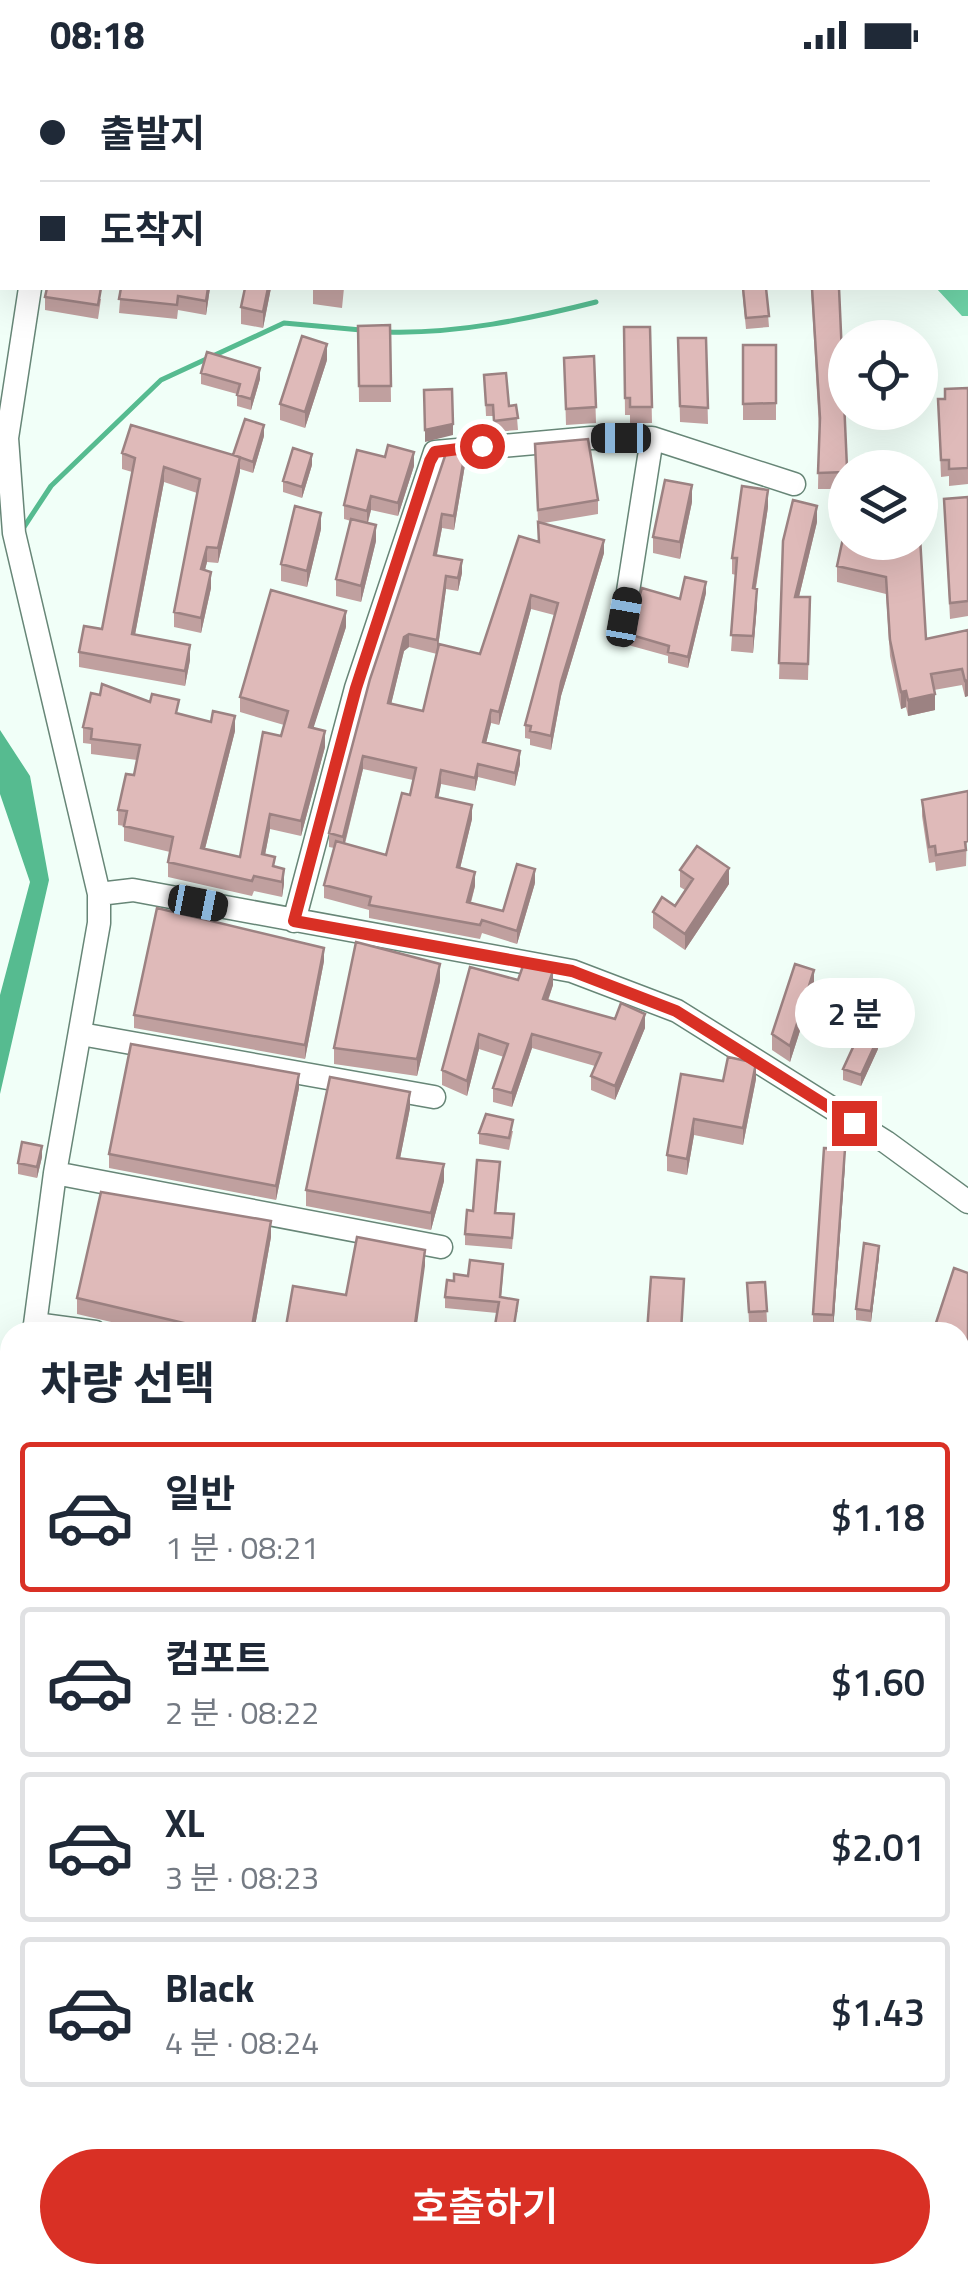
<!DOCTYPE html>
<html lang="ko">
<meta charset="utf-8">
<style>
body{margin:0;font-family:"Titillium Web","Noto Sans KR",sans-serif;background:#f2f2f3;color:#1f2937;height:100vh;display:flex;flex-direction:column;font-size:38px;white-space:nowrap}
*{box-sizing:border-box;margin:0}
p{font-size:32px;color:#747a83}
.icon{flex:none;width:55px;height:55px;fill:none;stroke:currentColor;stroke-width:2;stroke-linecap:round;stroke-linejoin:round}
.map{position:relative;flex:1;overflow:hidden}
.side{position:absolute;left:0px;top:1252px;width:970px;height:962px;display:flex;flex-direction:column;background:#fff;border-radius:30px 30px 0 0;box-shadow:0 10px 40px #0002}
.side>*{flex:none}
.guide{position:absolute;left:0px;top:0px;width:970px;height:220px;box-shadow:0 10px 40px #0002;display:grid;align-content:center;height:220px;padding:0 40px;background:#fff}
.tools{position:absolute;left:828px;top:250px;display:grid;gap:20px}
.tools a{display:grid;place-items:center;width:110px;height:110px;border-radius:50%;background:#fff;box-shadow:0 10px 40px #0002;font-size:50px}
.end{position:absolute;width:45px;height:45px;margin:-22px;border:12px solid #d93025;background:#fff;box-shadow:0 0 0 5px #fff}
.from{border-radius:50%}
.bubble{position:absolute;height:70px;border-radius:35px;background:#fff;box-shadow:0 10px 40px #0002;font-size:32px;font-weight:600;line-height:70px;text-align:center}
.car{position:absolute;width:30px;height:60px;margin:-30px -15px;border-radius:12px;box-shadow:0 0 8px 2px #0007;background:linear-gradient(#222 24%,#8ab4d8 0 40%,#222 0 76%,#8ab4d8 0 86%,#222 0)}
.guide b{display:flex;align-items:center;gap:35px;height:95px;font-size:38px}
.guide b+b{border-top:2px solid #e0e1e3}
.guide i{width:25px;height:25px;background:#1f2937}
ul{padding:0;list-style:none}
li{display:flex;align-items:center;gap:30px;height:150px;margin:0 20px 15px;padding:0 20px;border:5px solid #e0e1e3;border-radius:10px}
li div{flex:1}
li b{display:block;font-size:38px}
li em{font-style:normal;font-weight:600}
li.selected{border-color:#d93025}
li>.icon{width:90px;height:90px;stroke-width:1.5}
h2{padding:0 40px;font-size:45px;line-height:120px}
.action{display:flex;gap:20px;margin-top:auto;padding:20px 40px}
.action a{flex:1;height:115px;border-radius:60px;background:#d93025;color:#fff;font-size:40px;font-weight:600;line-height:115px;text-align:center}
.status{display:flex;justify-content:space-between;align-items:center;height:70px;padding:0 50px;background:#fff;direction:ltr}
.status svg{height:28px;fill:currentColor}
.map>svg:first-child{display:block}
.forest{fill:#6dd2a6}
.water{fill:#56bb90}
.lines{fill:none;stroke-linecap:round;stroke-linejoin:round}
.stream{stroke:#56bb90;stroke-width:5}
.minor-casing{stroke:#678677;stroke-width:25}
.minor{stroke:#fff;stroke-width:22}
.wall{fill:#c0a09f;fill-rule:evenodd}
.shaded-wall{fill:#9c8282}
.building{fill:#dfbab9;stroke:#9c8282;stroke-width:2.5}
.route{stroke:#d93025;stroke-width:12}
</style>
<div class="status"><b>08:18</b><svg viewBox="0 0 49 12"><path d="M0 12V9h3v3zM5 12V6h3v6zM10 12V3h3v9zM15 12V0h3v12zM26 1h20v11H26zM47 4h2v5h-2z"/></svg></div>
<div class="map">
<svg width="968" height="2214" viewBox="0 0 968 2214">
<rect width="100%" height="100%" fill="#f1fff8"/>
<path class="forest" d="M745,0h223v246h-6l-26,-28h32v-216z
M960,1670l8,3v159l-8,8z"/>
<path class="water" d="M0,660l30,46 19,104 -49,214v-99l30,-113 -30,-88z"/>
<g class="lines">
<path class="stream" d="M387,262c70,2 142,-13 209,-30
M22,460l29,-44 110,-106 123,-57 77,7"/>
<defs>
<path id="minor" d="M58,2v-2
M30,218l-23,150 7,95 85,361v29l-44,250 -21,159
M624,547l28,-179
M99,824l34,-4 439,81 105,40 209,131 82,60
M294,851l62,-233 79,-236 156,-14h61l142,46
M81,964l353,63
M55,1103l386,74
M35,1254l60,8
M0,1487l10,-56
M0,1646l10,7
M960,2113l8,2
M960,2164l8,4
M435,2214l7,-9"/>
</defs>
<use href="#minor" class="minor-casing"/>
<use href="#minor" class="minor"/>
</g>
<path class="wall" d="M121,218h89l-4,27 -28,-5 -1,9 -58,-6z
M271,218l-8,40 -22,-4v-17z
M313,218h31l-2,20 -29,-4z
M742,218h24l3,39 -23,2z
M811,218h28l6,201h-27l1,-61z
M45,227l56,2 -3,20 -53,-9z
M390,255l1,77h-32l-1,-76z
M624,257h26l2,96h-22v-8h-5z
M678,268h28l2,86 -28,-2z
M743,275h33v75h-33z
M594,286l2,67 -30,2 -2,-67z
M327,290l-22,68 -25,-8v-16z
M201,303l59,6 -9,31 -14,-4v-12l-36,-10z
M484,305l25,31 7,-1 2,25 -24,2 -1,-16h-7z
M968,318v96l-19,2v-10l-8,1 -3,-78h7z
M264,366l-11,37 -13,-4 -22,94 -11,-1 -2,8 6,18 -10,45 -27,-6v-15l23,-119 -33,-11 -29,153 55,25 -5,26 -106,-19v-15l23,-23 30,-157 -10,-3v-16l111,2z
M465,382v13l-11,65 -12,-2 -5,27 25,18 -4,18 -12,-2 -9,65 -28,-7 -5,4 -13,53 32,7 57,-57 59,-112 -4,-84 63,42v14l-54,9 60,30 -43,143 -10,54 -21,-5v-6l-5,-1v-13l29,-110 -23,-6 -32,116 -8,-2 -5,20 34,21 -5,22 -37,-9 -3,14 -34,-7 -3,14 34,21 -12,49 15,18 -4,17 32,8 32,-28 -18,61 -35,-11 -2,6 -111,-21v-8l-45,-12v-13l10,-37 -5,-1v-14l41,-154zM363,699l50,11 -3,15 -24,60 -41,-11z
M312,395l-10,33 -19,-6v-11z
M414,396l-16,50 -27,-6 -3,13 8,18 -15,61 -25,-6v-17l15,-58 -7,-2v-14z
M968,427v119l-18,3 -6,-120z
M692,432l-12,57 -27,-6v-16z
M768,437l-12,81 1,17 -4,48 -22,-2 5,-76 -4,-1v-16z
M817,452l-18,75h11l-2,83 -29,-1 4,-138z
M321,459l-14,58 -26,-6v-17z
M920,472l6,97 42,-9v66l-3,1 -3,-12 -28,5 1,20 -27,6 -2,-9 -5,2 -11,-53 -4,-62 -49,-12v-16z
M706,523l-18,75 -20,-5v-7l-40,-11v-11l52,-35z
M346,557l-33,101 12,19 -24,89 -31,-7 -5,26 10,11 9,18 -2,13 -28,-6 -2,5 -84,-19v-15l2,-10 -46,-11v-15l-6,-1v-15l16,-35 3,-15 -46,-6v-10l-8,-1v-16l96,-13 56,17 -30,118 35,8 44,-132 -44,-13v-15z
M968,721l-2,75 -30,5 -1,-9 -6,1 -7,-47v-16z
M680,800l49,14 -44,66 -32,-22v-16l22,-6 10,-16 -5,-3z
M324,891l-19,98 -171,-31v-13z
M518,910l35,5 -5,16 97,27 -30,72 -24,-10v-14l4,-10 -63,-18 -20,59 -19,-5v-14l11,-31 -25,-8 -12,47 -25,-11v-15z
M440,911l-23,95 -83,-12v-16z
M814,917l-24,75 -18,-12v-16z
M878,979l-17,37 -18,-6v-11z
M756,1009l-13,66 -49,-10 -7,40 -20,-4v-16l56,-74z
M299,1018l-23,112 -167,-32v-14z
M410,1038l-10,50 44,23 -13,49 -125,-24v-16z
M513,1061l-4,19 -30,-6v-11z
M42,1087l-5,21 -19,-4v-11z
M845,1095l-12,166 -20,-1v-16z
M500,1103l-4,40 18,12 -2,24 -47,-4v-11l8,-23z
M271,1167l-17,95h-100l-77,-18v-16z
M879,1187l-8,65 -15,-2v-11z
M968,1203v119l-8,-3v-57z
M503,1205l-2,22 17,14 -24,20 3,-18 -52,-5v-11l9,-16 14,-5z
M765,1212l2,40 -18,1 -2,-40z
M968,1625v44l-8,-3v-18z
M0,1778l10,8v115l-10,-7z
M10,2022v61l-10,-8v-40z
M193,2205h207l-7,9h-200z"/>
<path class="shaded-wall" d="M208,218h2l-4,27v-14z
M268,218h3l-8,40v-16z
M327,274v16l-22,68v-16z
M260,298v11l-9,31v-11z
M453,354v11l-28,7v-12z
M264,355v11l-11,37v-11z
M414,382v14l-16,50v-13z
M465,382v13l-11,65v-14z
M312,384v11l-10,33v-11z
M240,387v15l-22,91v-15z
M164,397v15l-32,168v-16z
M692,415v17l-12,57v-17z
M768,420v17l-15,97v-16z
M371,426v14l-4,15v-14z
M817,436v16l-22,91v-16z
M321,443v16l-14,58v-16z
M442,444v14l-8,40v-13z
M376,455v16l-15,61v-16z
M604,470v13l-43,143 -10,54v-14l10,-54z
M207,477v15l-6,23v-16z
M462,490v13l-4,18v-13z
M211,502v16l-10,45v-15z
M446,506v13l-9,65v-14z
M706,512v11l-18,75v-11z
M757,519v16l-4,48v-17z
M531,525v14l-32,116v-13z
M346,541v16l-37,115v-15z
M409,564v13l-5,4 -16,66v-14l16,-66z
M190,575v15l-5,26v-15z
M968,610v16l-3,1v-16z
M906,621v16l-5,2v-17z
M935,624v16l-27,6v-16z
M491,640v13l-8,33v-14z
M235,646v15l-34,133v-16z
M325,661v16l-24,89v-15z
M520,681v13l-5,22v-13z
M363,686v13l-20,81v-13z
M478,694v13l-3,14v-13z
M441,700v14l-5,27v-14z
M472,735v14l-15,62v-14z
M270,744v15l-8,41v-16z
M729,798v16l-44,66v-16z
M284,799v15l-2,13v-15z
M535,799v14l-18,61v-13z
M475,802v14l-8,29v-13z
M324,878v13l-19,98v-14z
M440,894v17l-23,95v-17z
M814,900v17l-24,75v-16z
M553,901v14l-10,29v-15z
M645,944v14l-30,72v-14z
M479,964v15l-12,47v-15z
M532,964v14l-20,59v-14z
M878,968v11l-17,37v-11z
M756,993v16l-13,66v-17z
M299,1004v14l-23,112v-14z
M410,1022v16l-13,66v-16z
M694,1049v16l-7,40v-16z
M42,1076v11l-5,21v-11z
M845,1079v16l-12,166v-16z
M444,1094v17l-13,49v-17z
M271,1151v16l-17,95h-3z
M879,1176v11l-8,65v-11z
M425,1180v16l-9,66h-2z
M968,1465v7l-8,27v-7z
M968,1951v15l-8,27v-15z
M10,1971v9l-10,13v-9z
M392,2205h8l-7,9h-8z
M895,2205h16l-7,9h-15z"/>
<path class="building" d="M73,0h20l-1,2h-19z
M232,0h136v2h-136z
M47,218h54l-3,17 -53,-8z
M121,218h87l-2,13 -28,-5 -1,9 -58,-6z
M245,218h23l-5,24 -22,-5z
M743,218h23l3,28 -23,2z
M812,218h27l8,180h-2v4l-27,1 2,-55z
M390,255l1,61h-32l-1,-60z
M624,257h26l2,80h-22v-9h-5z
M302,266l25,8 -22,68 -25,-8z
M678,268h28l2,70 -28,-2z
M743,275h33v58l-33,1z
M207,282l53,16 -9,31 -14,-4 3,-11 -39,-11z
M594,286l2,51 -30,2 -2,-51z
M506,303l3,33 7,-1 2,13 -24,3 -1,-16h-7l-2,-30z
M968,318v80l-19,1v-9h-8l-3,-61h7v-10z
M452,319l1,35 -28,6 -1,-40z
M245,349l19,6 -11,37 -20,-7z
M131,355l109,32 -22,91 -11,-1 -6,22 10,3 -10,46 -27,-6 26,-133 -36,-12 -32,167 58,11 -5,26 -106,-19 5,-26 18,3 33,-171 -13,-5z
M588,369l10,61 -60,10 -3,-66z
M388,375l26,7 -16,51 -27,-7 -4,15 -23,-6 13,-55 28,7z
M293,378l19,6 -10,33 -19,-6z
M465,382l-11,64 -12,-2 -8,41 28,5 -4,18 -12,-2 -9,64 -28,-6 -5,3 -16,66 35,8 16,-67 41,10 39,-118 20,6 -1,-20 66,18 -43,142 -10,54 -21,-5 1,-5 -6,-1 33,-122 -27,-8 -32,117 -8,-2 -8,32 37,9 -5,22 -37,-9 -3,14 -34,-8 -5,27 36,8 -15,62 18,5 -8,30 36,9 14,-47 18,5 -18,62 -35,-11 -2,5 -111,-20 2,-8 -47,-12 12,-44 50,14 16,-62 8,2 6,-27 -53,-12 -20,81 -14,-4 41,-154 76,-226z
M665,410l27,5 -12,57 -27,-5z
M742,416l26,4 -15,98 4,1 -4,47 -22,-1 6,-77h-5z
M968,427v104l-18,2 -6,-104z
M793,430l24,6 -22,91h15l-2,67 -29,-1 4,-122z
M295,436l26,7 -14,58 -26,-7z
M351,449l25,6 -15,61 -25,-7z
M845,459v13h75v-5l6,102 42,-9v50l-3,1 -3,-12 -31,5 4,20 -27,6 -2,-9 -5,1 -11,-52 -4,-63 -49,-11z
M685,507l21,5 -18,75 -20,-5 1,-6 -41,-12 14,-46 38,11z
M271,520l75,21 -37,116 16,4 -24,90 -31,-7 -8,40 13,3 -2,9 11,3 -2,13 -28,-6 -2,5 -84,-19 5,-25 -49,-11 3,-15 -9,-1 8,-36 8,1 6,-30 -49,-6 1,-10 -9,-2 8,-34 9,2 2,-11 48,18 2,-8 27,6 -3,13 35,9 2,-11 22,5 -34,132 39,9 23,-125 18,4 7,-25 -48,-14z
M968,721v50l-3,1 1,8 -30,5 -1,-9 -6,1 -7,-47z
M697,776l32,22 -44,66 -32,-22 9,-15 13,9 18,-27 -13,-9z
M157,838l167,40 -19,97 -171,-30z
M356,872l84,22 -23,95 -83,-11z
M524,893l29,8 -10,28 72,20 6,-16 24,11 -30,72 -24,-10 10,-23 -69,-19 -20,59 -19,-5 15,-44 -29,-10 -12,47 -25,-11 28,-103 48,13z
M795,894l19,6 -24,76 -18,-12z
M861,960l17,8 -17,37 -18,-6z
M131,974l168,30 -23,112 -167,-32z
M728,987l28,6 -13,65 -49,-9 -7,40 -20,-4 14,-81 42,7z
M330,1007l80,15 -13,66 47,6 -13,49 -125,-23z
M486,1044l27,6 -4,18 -30,-5z
M22,1072l20,4 -5,21 -19,-4z
M824,1078l21,1 -12,166 -20,-1z
M477,1090l23,2 -5,51 19,1 -2,24 -47,-4 2,-24 6,1z
M101,1122l170,29 -20,111h-64l1,-8 -111,-26z
M357,1167l68,13 -11,82h-129l8,-46 53,9z
M864,1173l15,3 -8,65 -15,-2z
M470,1190l33,4 -3,33 18,3 -5,32h-43v-4l24,3 5,-29 -54,-5 2,-17 7,1v-7l14,2z
M954,1198l14,5v97l-8,-2v-36h-27z
M651,1207l33,2 -3,53h-34z
M765,1212l2,29 -18,1 -2,-29z
M967,1391l1,74 -8,27v-80z
M968,1625v27l-8,-2z
M0,1778l10,8v106l-10,-7z
M0,1924l10,7v40l-10,13z
M960,1942l8,2v7l-8,27z
M10,2022v55l-10,-7v-35z
M965,2185l3,2v27h-24l7,-9h9v-13z
M38,2205h2l11,9h-21z
M193,2205h199l-7,9h-179z
M498,2205h2l12,9h-20z
M795,2205h100l-6,9h-100z"/>
<g class="lines">
<path class="route" d="M482,376l-47,6 -5,9 -74,227 -62,233 278,50 104,40 178,112"/>
</g>
</svg>
<div class="tools">
<a><svg class="icon" aria-label="locate" viewBox="0 0 24 24"><circle cx="12" cy="12" r="6"/><path d="M12 2v4M12 18v4M2 12h4M18 12h4"/></svg></a>
<a><svg class="icon" aria-label="layers" viewBox="0 0 24 24"><path d="M12 4l9 5-9 5-9-5zM3 14l9 5 9-5"/></svg></a>
</div>
<i class="end from" style="left:482px;top:376px"></i>
<i class="end" style="left:854px;top:1053px"></i>
<div class="bubble" style="left:795px;top:908px;width:120px">2 분</div>
<i class="car" style="left:621px;top:368px;rotate:270deg"></i>
<i class="car" style="left:624px;top:547px;rotate:10deg"></i>
<i class="car" style="left:198px;top:833px;rotate:101deg"></i>
<div class="guide">
<b><i class="from"></i>출발지</b>
<b><i></i>도착지</b>
</div>
<section class="side">
<h2>차량 선택</h2>
<ul>
<li class="selected"><svg class="icon" aria-label="car" viewBox="0 0 24 24"><path d="M5 17H2v-5l4-1 3-4h7l3 4 3 1v5h-3M9 17h6M6 11h13"/><circle cx="7" cy="17" r="2"/><circle cx="17" cy="17" r="2"/></svg><div><b>일반</b><p>1 분 · 08:21</p></div><em>$1.18</em></li>
<li><svg class="icon" aria-label="car" viewBox="0 0 24 24"><path d="M5 17H2v-5l4-1 3-4h7l3 4 3 1v5h-3M9 17h6M6 11h13"/><circle cx="7" cy="17" r="2"/><circle cx="17" cy="17" r="2"/></svg><div><b>컴포트</b><p>2 분 · 08:22</p></div><em>$1.60</em></li>
<li><svg class="icon" aria-label="car" viewBox="0 0 24 24"><path d="M5 17H2v-5l4-1 3-4h7l3 4 3 1v5h-3M9 17h6M6 11h13"/><circle cx="7" cy="17" r="2"/><circle cx="17" cy="17" r="2"/></svg><div><b>XL</b><p>3 분 · 08:23</p></div><em>$2.01</em></li>
<li><svg class="icon" aria-label="car" viewBox="0 0 24 24"><path d="M5 17H2v-5l4-1 3-4h7l3 4 3 1v5h-3M9 17h6M6 11h13"/><circle cx="7" cy="17" r="2"/><circle cx="17" cy="17" r="2"/></svg><div><b>Black</b><p>4 분 · 08:24</p></div><em>$1.43</em></li>
</ul>
<div class="action"><a>호출하기</a></div>
</section>
</div>
